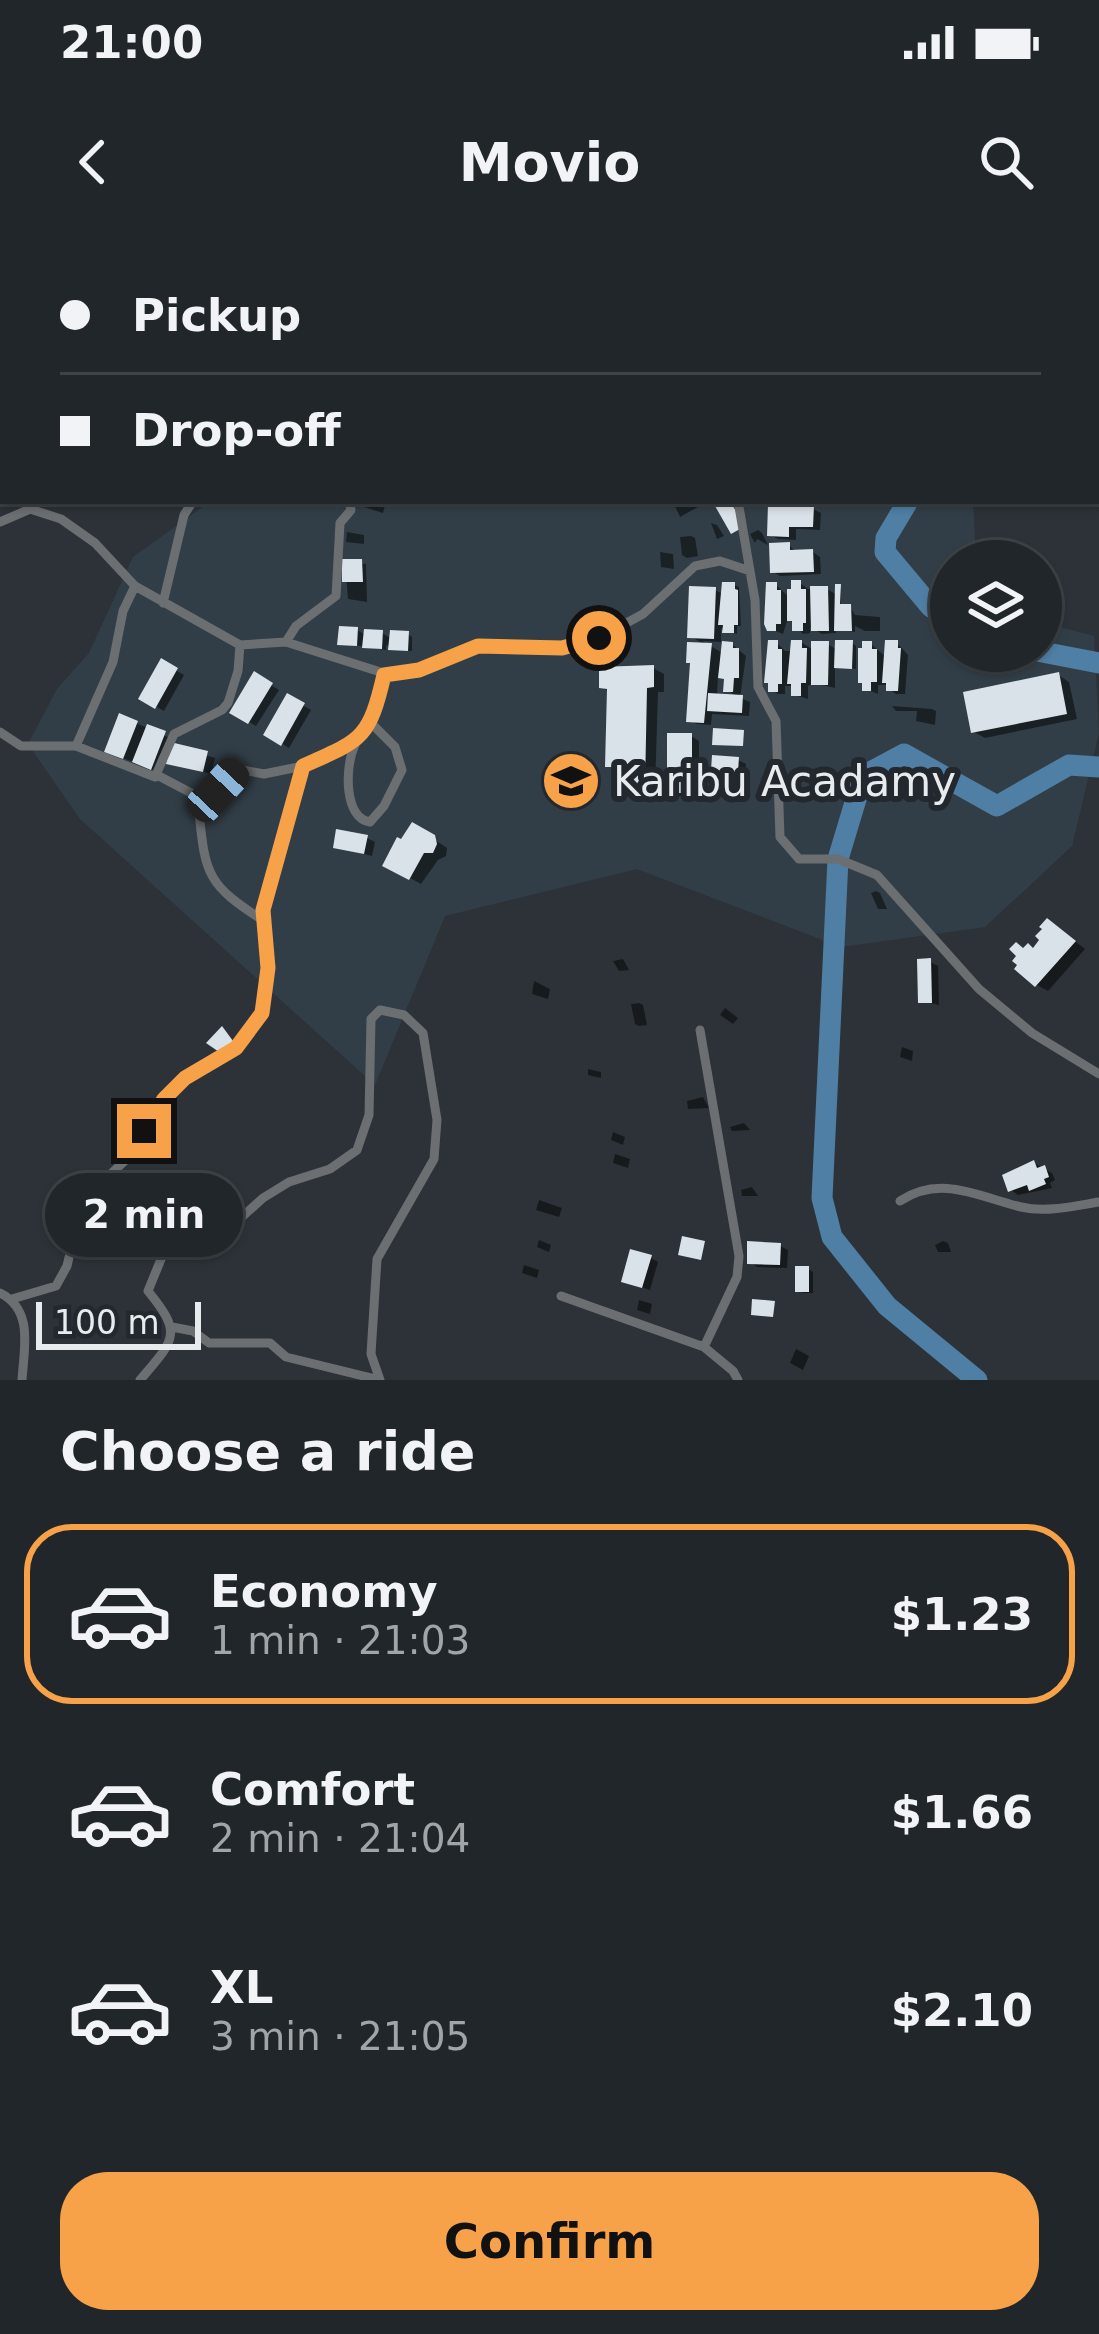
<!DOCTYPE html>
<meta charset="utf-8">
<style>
body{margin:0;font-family:"DejaVu Sans",sans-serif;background:#2d3236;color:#f1f3f6;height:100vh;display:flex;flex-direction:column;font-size:45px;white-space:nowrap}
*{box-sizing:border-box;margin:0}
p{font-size:39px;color:#a2a5a8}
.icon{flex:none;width:66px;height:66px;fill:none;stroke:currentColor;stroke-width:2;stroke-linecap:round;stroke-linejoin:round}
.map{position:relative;height:1140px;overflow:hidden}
.side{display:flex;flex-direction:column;background:#21262a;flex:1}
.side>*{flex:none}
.top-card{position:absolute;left:0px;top:0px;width:1101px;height:264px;box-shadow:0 3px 9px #0004,0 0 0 3px #3e4347;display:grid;align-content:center;height:264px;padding:0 60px;background:#21262a}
.controls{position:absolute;left:930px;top:300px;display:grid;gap:24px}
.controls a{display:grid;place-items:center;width:132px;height:132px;border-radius:50%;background:#21262a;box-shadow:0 3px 9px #0004,0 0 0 3px #3e4347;font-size:60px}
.scale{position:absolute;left:36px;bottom:30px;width:165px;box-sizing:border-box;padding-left:12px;border:6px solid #e7ebee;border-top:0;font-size:33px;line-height:42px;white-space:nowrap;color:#e7ebee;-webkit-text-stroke:9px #22282e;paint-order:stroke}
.end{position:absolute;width:54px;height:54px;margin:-27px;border:15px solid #f7a148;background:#111;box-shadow:0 0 0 6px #111}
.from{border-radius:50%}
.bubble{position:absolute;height:84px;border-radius:42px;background:#21262a;box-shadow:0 3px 9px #0004,0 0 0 3px #3e4347;font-size:39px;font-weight:800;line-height:84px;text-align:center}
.car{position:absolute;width:36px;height:72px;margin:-36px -18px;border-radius:15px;box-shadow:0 0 9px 3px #0007;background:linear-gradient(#222 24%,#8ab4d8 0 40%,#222 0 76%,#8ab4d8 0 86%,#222 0)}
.top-card b{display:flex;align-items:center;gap:42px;height:114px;font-size:45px}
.top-card b+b{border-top:3px solid #3e4347}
.top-card i{width:30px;height:30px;background:#f1f3f6}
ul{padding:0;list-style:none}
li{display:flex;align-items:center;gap:36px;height:180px;margin:0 24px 18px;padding:0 36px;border:6px solid transparent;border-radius:48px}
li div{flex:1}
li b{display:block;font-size:45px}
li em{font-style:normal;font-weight:800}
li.on{border-color:#f7a148}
li>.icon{width:108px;height:108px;stroke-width:1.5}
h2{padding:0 60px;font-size:54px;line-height:144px}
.button{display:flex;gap:24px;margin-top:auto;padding:24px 60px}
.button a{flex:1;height:138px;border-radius:48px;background:#f7a148;color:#111;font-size:48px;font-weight:800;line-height:138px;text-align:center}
.status{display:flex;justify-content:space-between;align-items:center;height:84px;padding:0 60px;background:#21262a;direction:ltr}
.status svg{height:33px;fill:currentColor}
header{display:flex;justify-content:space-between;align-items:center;height:156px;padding:0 60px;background:#21262a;font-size:54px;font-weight:800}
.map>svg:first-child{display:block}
.built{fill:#323e47}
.shadow{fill:#0007;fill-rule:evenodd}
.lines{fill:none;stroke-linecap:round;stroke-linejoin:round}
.river{stroke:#4f7fa5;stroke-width:21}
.building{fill:#dae2e9}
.minor{stroke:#6c6f72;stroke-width:9}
.route{stroke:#f7a148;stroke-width:15}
.labels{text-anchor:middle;stroke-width:12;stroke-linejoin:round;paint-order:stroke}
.poi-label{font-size:42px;fill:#e7ebee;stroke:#22282e;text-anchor:start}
</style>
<div class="status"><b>21:00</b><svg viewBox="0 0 49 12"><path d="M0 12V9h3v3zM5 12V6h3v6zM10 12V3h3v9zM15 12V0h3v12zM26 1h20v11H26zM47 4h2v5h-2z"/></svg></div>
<header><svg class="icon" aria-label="back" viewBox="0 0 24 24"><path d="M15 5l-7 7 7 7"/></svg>Movio<svg class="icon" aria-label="search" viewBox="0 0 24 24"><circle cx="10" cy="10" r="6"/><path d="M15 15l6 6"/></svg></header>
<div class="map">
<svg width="1099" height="1140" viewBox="0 0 1099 1140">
<rect width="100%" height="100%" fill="#2c3238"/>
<path class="built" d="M396,0h552l2,3h-556z
M211,261h762l3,60h-25v90h90v-29l53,14 5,97 -27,113 -87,81 -144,20 -204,-78 -192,47 -70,169 -295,-266 -52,-75 29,-55 32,-36 44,-96z"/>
<path class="shadow" d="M366,261h20l-3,12 -19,-6z
M685,261h19l1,2 -25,14 -5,-11z
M757,261h62l-27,3v4l21,1 8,4 -1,17 -24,-1v11l-18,-1 -8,-4 1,-28z
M711,283l6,2 7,11 -7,3z
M758,290l4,3 6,12 -11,-6 -2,4 -5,-9z
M347,292l17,3v9l-18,-2z
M691,296l4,2 3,18 -11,2 -5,-3 -2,-18z
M789,305l8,8 16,-1 7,5 1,17 -41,2 -7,-4z
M660,312l13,2 1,15 -13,-2z
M345,322l21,2 1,38 -19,-3z
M800,343l8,6h19l10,6 4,-7v19h9l5,8 25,2v14h-15l-10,-5v6l-19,-3v4l-14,1 -12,-7v6l-7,1 -15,-16 -5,16 -13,-5 6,-44 14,13z
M734,345l5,2 2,39h-4v8l-16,-5v13l-19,-1 19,11 12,-7 13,11 -6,42 10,4 -1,14 -37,-2 -1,11 -14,-1 -8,-4 18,-74 -17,-10 25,-46 6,3zM718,435l8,5v10l14,8 -23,-2z
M357,390l9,5 16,-2 10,6 16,-5 4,3v14l-16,-1 -10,-5v5l-45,-7z
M777,403l8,8h9l8,-8 12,7 14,-6 9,6 15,-7 4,3v23l-21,-3v22l-22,-5 -5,3v13l-14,-4v-9h-9v8h-7l-7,-4z
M897,403l11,12 -3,39h-9l-7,-5v-4h-11v9l-13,-5 6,-45 16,14z
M162,422l22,13 -20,36 -22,-13z
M653,428l11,6v18h-6l-3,99 -26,2 -11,-7v-16l-10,-5 2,-73 -8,-5z
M255,435l24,15 -23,36 -23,-14z
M1058,435l11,7 8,37 -92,19 -11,-6z
M288,457l23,13 -22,38 -22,-14z
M892,466l40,3 4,2 -1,14 -19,-4 1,-10h-21z
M136,483l36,16 -3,6 46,13 -4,16 -42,-12 3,-14 -13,24 -44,-17z
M691,496l8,5v55h-21l-8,-5z
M738,520l8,4 -2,26 -7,-1 -1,9h-9l-14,-13z
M423,592l24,16 -1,8 -8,4 -17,24 -35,-19 16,-22z
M367,598l8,4 -3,14 -36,-9z
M876,651l4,2 7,16h-9l-7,-16z
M1058,688l27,21 -37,42 -11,-6 -12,-35h9z
M623,719l6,11 -10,1 -6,-10z
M930,722l8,4 1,39 -18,-4z
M534,741l16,8 -2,10 -16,-5z
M639,763l4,2 4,20 -8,1 -4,-2 -4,-20z
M725,768l13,10 -5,6 -13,-9z
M902,807l11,4 -1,10 -12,-4z
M588,829l13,3v6l-13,-3z
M703,857l6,11 -21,1 -1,-8z
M744,883l6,7 -18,1 -2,-4z
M613,892l12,5 -2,8 -12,-5z
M615,914l15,5 -2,9 -15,-5z
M1034,923l18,10 3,7 -5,3 2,5 -34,7 -7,-5z
M752,947l6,9h-16l-1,-6z
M539,960l23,8 -3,9 -23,-7z
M539,1000l12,5 -2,7 -12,-5z
M943,1001l5,2 3,9h-13l-3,-7z
M780,1006l8,4 -1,18 -30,-1 -7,-5z
M651,1018l7,4 -8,28 -26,-9z
M524,1025l15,5 -2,8 -15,-5z
M808,1029l5,3v21h-10l-5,-2z
M639,1060l13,4 -2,10 -13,-4z
M796,1109l13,7 -6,14 -13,-7z"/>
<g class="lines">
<path class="river" d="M253,3l1,-3
M439,3v-3
M0,136l3,-1
M908,261l-22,37 -1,14 46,55 20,11
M1037,411l62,12
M977,1140l-90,-74 -55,-69 -10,-39 16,-339 25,-83 41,-22 93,52 72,-41 30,2"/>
</g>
<path class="building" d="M725,261l2,4 4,-2 11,18 -2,8 -9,5 -16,-28z
M768,264l46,2 -1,21h-24v10l-22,-1z
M790,302v8l23,-1 1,23 -44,1 -1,-30z
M342,319h20l1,23h-21z
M791,340h10v9h5v34h-3v8h-11v-10h-5v-32h4z
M722,342h13v7l3,1v35h-4v8h-12l1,-8h-5z
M766,342h11v8h4v34h-5v7h-9l-3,-7z
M835,344h6l-1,20h11l1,27h-18z
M689,346l27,1 -2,52 -27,-1z
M810,346h18l1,45h-18z
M339,386l19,1 -1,19 -20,-1z
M364,389l19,1 -1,19 -20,-1z
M390,390l19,1 -1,20 -20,-1z
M768,400h10v9h4v35h-4v8h-10v-9h-4z
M791,400h11v8h5l-1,35h-5v13h-10v-12h-4z
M835,400h18l-1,29 -18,-1z
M885,400h13v8h3l-3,43h-12v-8h-4z
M722,401l11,1v6h6v30h-5l-1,14h-10l1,-13 -6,-1z
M811,401h18l-1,44h-17z
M862,401h10v8h5v33h-6v9h-9v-8h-4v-35h4z
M687,402l25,1 -8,80 -18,-1 4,-59h-4z
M161,418l17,10 -23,41 -17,-10z
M654,425v22l-7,1 -2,99 -30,1 -1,-21h-9l2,-78 -8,-1v-21z
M254,431l19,12 -25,41 -19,-11z
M1059,432l8,42 -96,19 -8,-41z
M287,453l18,10 -24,43 -18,-11z
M708,453l35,2 -1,18 -35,-2z
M119,473l19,8 -15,38 -19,-7z
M147,484l19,7 -15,39 -19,-8z
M713,488l31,2 -1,16 -31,-1z
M667,493h25v60h-25z
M170,502l38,9 -5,21 -37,-8z
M712,515l27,2 -2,30h-7l-1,9 -13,-1 1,-9h-7z
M412,582l23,13 2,9 -4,9h-9l-15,27 -27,-14 15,-29 4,2z
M336,589l32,6 -4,19 -31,-6z
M1047,678l29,23 -41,46 -21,-18 3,-4 -5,-4 4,-5 -7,-7 7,-7 7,6 5,-5 5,5 6,-8 -4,-4 7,-7 -3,-2z
M931,718l1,45h-14l-1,-44z
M222,786l11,15 -11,13 -16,-11z
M1034,920l3,8 8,-3 4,12 -5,2 2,5 -17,7 -2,-6 -19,7 -6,-17z
M682,996l23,5 -4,19 -23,-5z
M747,1001l34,2 -1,22 -33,-1z
M630,1009l22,6 -10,33 -21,-6z
M795,1026h14v26h-14z
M752,1059l23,2 -2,16 -22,-2z"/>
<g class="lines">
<path class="minor" d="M581,3l1,-3
M738,261l17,99 3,87 18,34 4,116 19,22h39l39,16 102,114 53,44 67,41
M0,282l30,-13 31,10 34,24 40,43 105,59 46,-3 107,34 26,-6 59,-24 62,3 36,-4 23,-7 44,-24 52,-48 25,-5 30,10
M163,363l21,-88 9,-14
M286,402l10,-16 40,-30 4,-73 11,-13 -2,-9
M369,481l26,26 7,23 -18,36 -14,16c-26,-4 -25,-54 -16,-75 5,-12 14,-22 20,-34 5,-12 7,-26 10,-38
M0,492l21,14h55l37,-84 10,-51 12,-25
M76,506l79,31 19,-43 48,-24 6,-7 10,-32 2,-26
M157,535l36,19 6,17
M264,681c-56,-36 -59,-45 -65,-110l38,-42 27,5 39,-8
M700,790l39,226 -2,21 -33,70
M900,961c41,-27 79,-4 121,6 25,6 54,-1 78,-5
M0,1053c34,17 24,55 22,87
M561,1056l143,51 29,24 5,9
M12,1059l44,-13 11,-20 14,-59 8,-13 39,-36 36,-59 21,-21 51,-30 27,-35 5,-45 -5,-57 40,-145 55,-25
M172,1087l21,4 16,12h61l16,14 94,23
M140,1140c35,-41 43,-46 8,-89l20,-49 55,-8 40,-36 26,-16 41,-13 27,-19 12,-35 2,-96 9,-9 24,5 19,18 14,87 -3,39 -57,100 -6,95 9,26"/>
</g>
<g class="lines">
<path class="route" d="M144,891l20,-32 21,-21 51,-30 26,-35 6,-45 -5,-58 40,-144c58,-26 66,-26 81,-91l35,-5 59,-24 84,2 37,-10"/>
</g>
<defs>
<symbol id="school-disc" viewBox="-11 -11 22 22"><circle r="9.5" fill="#f7a148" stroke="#22282e"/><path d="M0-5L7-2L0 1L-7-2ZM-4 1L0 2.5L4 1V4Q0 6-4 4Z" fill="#111"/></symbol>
</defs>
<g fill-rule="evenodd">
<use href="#school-disc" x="538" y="508" width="66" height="66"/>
</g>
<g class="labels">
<g class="poi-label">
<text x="613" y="556">Karibu Acadamy</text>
</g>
</g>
</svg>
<div class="controls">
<a><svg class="icon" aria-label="layers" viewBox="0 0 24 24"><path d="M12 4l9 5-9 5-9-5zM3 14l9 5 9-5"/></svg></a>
</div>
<div class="scale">100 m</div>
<i class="end from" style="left:599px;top:398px"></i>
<i class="end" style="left:144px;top:891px"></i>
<div class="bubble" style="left:45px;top:933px;width:198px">2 min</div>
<i class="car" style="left:218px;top:550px;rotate:43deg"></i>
<div class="top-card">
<b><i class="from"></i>Pickup</b>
<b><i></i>Drop-off</b>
</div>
</div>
<section class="side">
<h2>Choose a ride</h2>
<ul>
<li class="on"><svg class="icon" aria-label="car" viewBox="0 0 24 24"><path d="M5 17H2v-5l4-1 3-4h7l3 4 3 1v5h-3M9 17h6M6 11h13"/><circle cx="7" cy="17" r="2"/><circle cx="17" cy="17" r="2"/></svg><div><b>Economy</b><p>1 min · 21:03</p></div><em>$1.23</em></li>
<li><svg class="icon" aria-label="car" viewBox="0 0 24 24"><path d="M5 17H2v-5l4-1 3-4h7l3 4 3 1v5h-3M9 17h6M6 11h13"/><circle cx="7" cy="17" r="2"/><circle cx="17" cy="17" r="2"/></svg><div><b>Comfort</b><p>2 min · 21:04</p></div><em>$1.66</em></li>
<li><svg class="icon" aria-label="car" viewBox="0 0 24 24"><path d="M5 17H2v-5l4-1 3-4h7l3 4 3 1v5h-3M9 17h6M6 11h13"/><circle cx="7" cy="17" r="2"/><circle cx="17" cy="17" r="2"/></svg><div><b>XL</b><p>3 min · 21:05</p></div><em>$2.10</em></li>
</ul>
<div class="button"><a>Confirm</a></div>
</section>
